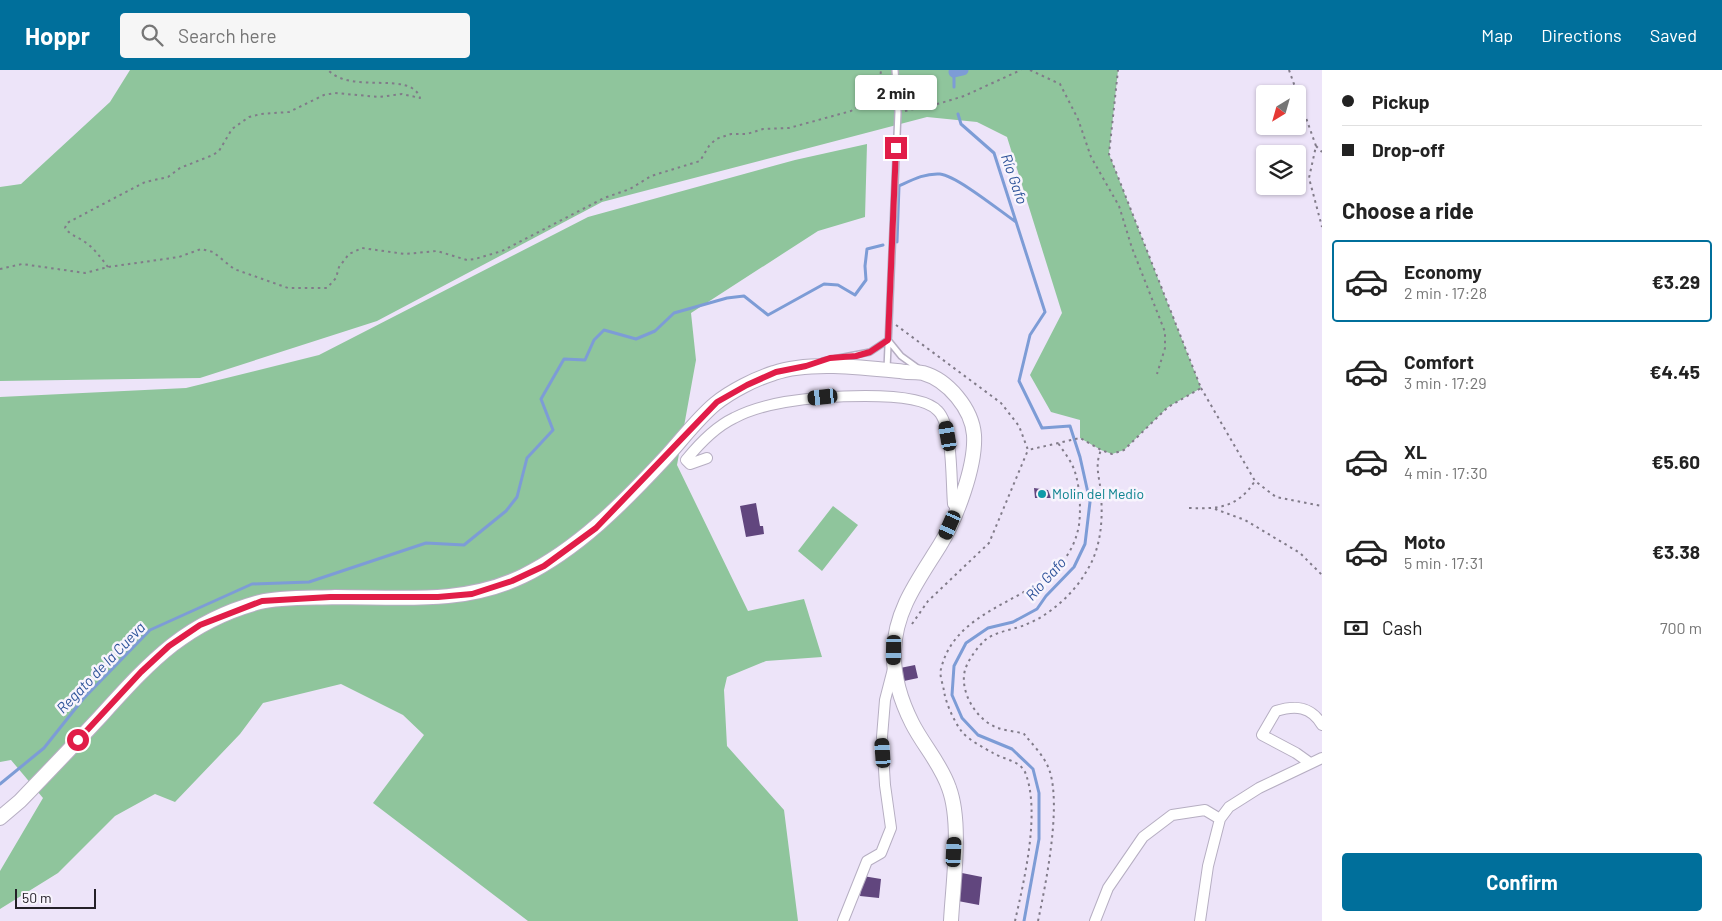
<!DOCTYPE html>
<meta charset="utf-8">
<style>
body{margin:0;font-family:Barlow,sans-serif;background:#f6f6f6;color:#222;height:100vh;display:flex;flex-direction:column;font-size:19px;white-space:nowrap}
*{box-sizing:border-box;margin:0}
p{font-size:16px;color:#767676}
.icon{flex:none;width:28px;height:28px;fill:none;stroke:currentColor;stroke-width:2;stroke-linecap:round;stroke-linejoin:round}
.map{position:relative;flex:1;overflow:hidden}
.panel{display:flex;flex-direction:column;background:#fff;width:400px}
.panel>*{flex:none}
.guide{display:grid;align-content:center;height:110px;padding:0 20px;background:#fff}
.needle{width:32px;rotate:217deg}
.fabs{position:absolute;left:1256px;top:15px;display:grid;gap:10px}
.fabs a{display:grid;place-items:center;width:50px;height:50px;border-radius:5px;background:#fff;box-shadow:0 1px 4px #0004;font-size:25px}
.scale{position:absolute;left:15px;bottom:12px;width:81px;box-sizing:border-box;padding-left:5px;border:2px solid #242028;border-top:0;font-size:14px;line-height:18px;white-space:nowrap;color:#242028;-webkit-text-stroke:4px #f8f4fd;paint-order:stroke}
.end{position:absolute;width:22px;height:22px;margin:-11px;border:6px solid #e11d48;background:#fff;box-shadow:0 0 0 2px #fff}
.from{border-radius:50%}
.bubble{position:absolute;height:35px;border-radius:5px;background:#fff;box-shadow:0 1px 4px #0004;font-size:16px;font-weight:700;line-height:35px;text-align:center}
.car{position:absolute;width:15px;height:30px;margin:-15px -8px;border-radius:6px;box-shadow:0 0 4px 1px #0007;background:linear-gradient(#222 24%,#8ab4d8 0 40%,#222 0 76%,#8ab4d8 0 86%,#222 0)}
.guide b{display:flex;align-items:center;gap:18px;height:48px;font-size:19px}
.guide b+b{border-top:1px solid #e0e0e0}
.guide i{width:12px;height:12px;background:#222}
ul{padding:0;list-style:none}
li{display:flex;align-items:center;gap:15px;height:82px;margin:0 10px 8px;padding:0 10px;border:2px solid transparent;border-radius:5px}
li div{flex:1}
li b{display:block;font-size:19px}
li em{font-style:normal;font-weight:700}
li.active{border-color:#006f9b}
li>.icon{width:45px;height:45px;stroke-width:1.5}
h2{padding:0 20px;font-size:22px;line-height:60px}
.pay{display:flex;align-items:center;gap:12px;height:55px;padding:0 20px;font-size:19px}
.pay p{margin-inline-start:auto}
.action{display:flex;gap:10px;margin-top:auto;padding:10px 20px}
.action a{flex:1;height:58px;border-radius:5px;background:#006f9b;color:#fff;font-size:20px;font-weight:700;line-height:58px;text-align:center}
header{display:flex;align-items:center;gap:30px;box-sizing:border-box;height:70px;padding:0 25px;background:#006f9b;color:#fff}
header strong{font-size:24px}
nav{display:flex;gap:28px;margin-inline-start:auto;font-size:18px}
.search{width:350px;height:45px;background:#f6f6f6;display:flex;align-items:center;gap:12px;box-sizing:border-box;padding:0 18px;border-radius:5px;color:#767676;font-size:19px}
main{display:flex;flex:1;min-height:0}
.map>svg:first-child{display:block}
.green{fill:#8fc59c}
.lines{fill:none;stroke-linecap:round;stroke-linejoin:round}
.stream{stroke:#7d9cd6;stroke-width:3}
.canal{stroke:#7d9cd6;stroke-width:11}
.building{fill:#61467e}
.lane-casing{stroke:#b6aec2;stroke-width:8}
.street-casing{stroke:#b6aec2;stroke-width:12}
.secondary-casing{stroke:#b6aec2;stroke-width:16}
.path{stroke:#817b89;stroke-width:2;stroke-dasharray:2.5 4;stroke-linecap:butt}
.lane{stroke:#fff;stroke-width:5}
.street{stroke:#fff;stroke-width:10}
.secondary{stroke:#fff;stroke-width:14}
.route{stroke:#e11d48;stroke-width:6}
.culture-dot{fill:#0f9aa8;stroke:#f8f4fd;stroke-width:2}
.labels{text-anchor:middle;stroke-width:5;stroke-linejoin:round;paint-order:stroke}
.culture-label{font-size:14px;fill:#0d838f;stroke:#f8f4fd;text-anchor:start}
.water-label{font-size:15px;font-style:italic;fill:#2e539a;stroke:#f8f4fd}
</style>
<header>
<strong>Hoppr</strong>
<div class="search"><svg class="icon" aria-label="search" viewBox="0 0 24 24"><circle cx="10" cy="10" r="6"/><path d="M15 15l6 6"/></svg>Search here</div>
<nav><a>Map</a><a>Directions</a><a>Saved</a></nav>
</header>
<main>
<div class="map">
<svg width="1322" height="851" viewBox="0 0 1322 851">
<rect width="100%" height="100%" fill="#ede4f9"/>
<path class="green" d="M130,0h988l-9,84 92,234 -33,19 -44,43 -12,4 -11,-4 -21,-12v-18l-29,-8 -21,-37 32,-62 -55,-176 -30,-15 -50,-5 -325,85 -225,119 -177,57 -200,3v-194l21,-3 89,-82z
M867,74l-2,73 -47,14 -127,82 5,47 -19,105 71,146 56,-12 18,58 -56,4 -39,16 -3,13 3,56 57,64 14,111h-270l-155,-118 51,-68 -21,-20 -62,-31 -78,19 -23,31 -65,68 -20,-8 -40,22 -57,57 -58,36v-38l43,-73 -32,-38 -11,2v-365l186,-9 133,-33 269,-138 207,-57z
M833,436l25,19 -36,46 -24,-20z"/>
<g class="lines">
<path class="stream" d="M954,17v-17
M958,44l3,10 33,29 51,159 -15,23 -11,46 23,47 28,-2 10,31 10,45 -5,42 -11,23 -28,29 -9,13 -24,13 -25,6 -22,15 -12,23 -2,29 10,23 16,17 34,14 21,20 6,24v46l-15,82
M897,172l2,-56c13,-6 26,-13 41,-12 17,2 60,37 76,48
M0,714l44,-36 39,-49 67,-69 102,-46 57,-2 117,-39 38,2 42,-34 11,-14 10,-39 26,-28 -12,-31 23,-40 21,1 9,-20 10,-10 32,9 19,-8 19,-18 53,-15 17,-2 24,19 56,-31 14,1 17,10 11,-15 -1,-14 2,-17 16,-4"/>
<path class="canal" d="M954,2l9,-2"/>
</g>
<path class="building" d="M1034,418l14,2 3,8h-16z
M756,433l4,23h3l1,8 -18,3 -6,-31z
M915,595l3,13 -14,3 -4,-13z
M962,803l20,4 -3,28 -21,-4z
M863,806l18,3 -2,19 -19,-2z"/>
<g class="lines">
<defs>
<path id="lane" d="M823,291l47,-9 18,-12 13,16 18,13
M887,299l11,-257 -3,-42"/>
<path id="street" d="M707,388l-17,6 -4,-4c13,-16 29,-33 48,-42 15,-8 34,-13 51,-16 30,-5 133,-14 153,9 15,15 13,71 15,93l4,5
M1310,693l-14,-10 -34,-18 14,-24c19,-6 35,-5 46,14
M843,851l24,-60 14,-8 10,-25 -6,-43 -3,-48 3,-37 8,-31
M1095,851l13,-33 35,-51 29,-22 33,-5 15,9
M1200,851l8,-55 12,-47 9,-12 30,-19 63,-30"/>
<path id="secondary" d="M0,748l20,-17c27,-28 54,-56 80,-84 50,-55 85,-95 160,-115 19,-5 54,-4 75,-5 65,0 128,8 188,-21 55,-27 100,-73 141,-117 17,-18 32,-39 51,-55 16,-13 40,-25 59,-31 36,-13 95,-5 133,-1 5,0 11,0 16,1 25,7 49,36 51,62 2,31 -18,84 -34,110 -21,34 -45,65 -46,106 -1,25 7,50 18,72 11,22 29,41 37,65 13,35 4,95 2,133"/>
</defs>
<use href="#lane" class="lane-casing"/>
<use href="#street" class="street-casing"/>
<use href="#secondary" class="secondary-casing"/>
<path class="path" d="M1030,0l30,14 18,35 13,38 28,49 13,42 33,84v16l-8,26
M1289,0l27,76 -7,32 13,49
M905,41l36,-8 23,-7 57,-26
M1316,76l6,6
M108,197c-7,-9 -14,-19 -23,-25 -7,-5 -14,-6 -20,-14l2,-5 78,-41 23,-5 12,-9 33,-13 6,-4 13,-22 17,-12 12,-3 28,-2 35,-17 11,-2 44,4 23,-3 18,4c-9,-28 -68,-3 -92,-28
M0,199l22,-5 63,9 23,-6 71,-10 22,-8 12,3 21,17 54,19h39l9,-10 3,-11 10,-13 13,-6 43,6 32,-3 30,9 8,-1 27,-8 102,-53 26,-9 21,-13 49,-15 9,-15 7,-7 15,-5h16l16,-5 26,-1 62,-17 20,-13 8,-10 2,-18
M896,255l105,78 18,23 9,24 52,-12 21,12 11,4 12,-4 44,-43 33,-19 -92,-234 9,-84
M1201,318l54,93 21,16 46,9
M1189,438c30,1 48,0 66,-27
M1215,439l30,11 55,33 22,22
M912,554l16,-23 61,-58 39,-93
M1015,851c9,-40 26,-110 10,-149 -5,-11 -22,-13 -32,-19 -9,-5 -24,-13 -31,-21 -8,-11 -16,-28 -18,-41 -1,-7 -5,-16 -3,-22 18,-75 124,-64 138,-144 2,-16 1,-37 -4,-53 -3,-10 -11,-20 -17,-29
M1038,851c8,-38 23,-112 12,-149 -4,-14 -17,-27 -26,-38 -8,-3 -18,-3 -26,-6 -21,-7 -39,-36 -33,-58 3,-10 12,-22 19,-29 11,-10 30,-11 43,-17 23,-9 47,-31 59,-52 15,-23 17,-51 15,-77 -1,-18 -7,-28 0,-45"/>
<use href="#lane" class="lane"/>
<use href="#street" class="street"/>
<use href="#secondary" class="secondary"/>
</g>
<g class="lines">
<path class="route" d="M78,670l63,-68 28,-26 31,-21 62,-24 68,-4h108l34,-3 40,-13 32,-15 52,-38 121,-126 30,-17 29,-13 30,-6 24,-8 26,-2 14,-4 18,-12 8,-192"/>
</g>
<circle class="culture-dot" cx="1042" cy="424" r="5"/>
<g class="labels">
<g class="culture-label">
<text x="1052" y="429">Molin del Medio</text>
</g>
<g class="water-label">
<text transform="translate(1014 109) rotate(71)" y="5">Río Gafo</text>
<text transform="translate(1046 509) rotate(-48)" y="5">Río Gafo</text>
<text transform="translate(101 598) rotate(-46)" y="5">Regato de la Cueva</text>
</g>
</g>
</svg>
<div class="fabs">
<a><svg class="needle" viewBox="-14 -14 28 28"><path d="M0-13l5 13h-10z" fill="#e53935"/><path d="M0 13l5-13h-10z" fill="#767676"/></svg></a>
<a><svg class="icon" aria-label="layers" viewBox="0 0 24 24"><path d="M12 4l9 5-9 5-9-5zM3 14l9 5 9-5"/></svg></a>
</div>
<div class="scale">50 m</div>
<i class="end from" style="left:78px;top:670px"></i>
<i class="end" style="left:896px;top:78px"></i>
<div class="bubble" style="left:855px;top:5px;width:82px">2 min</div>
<i class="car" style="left:823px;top:327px;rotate:264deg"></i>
<i class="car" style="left:948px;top:366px;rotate:350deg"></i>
<i class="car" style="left:950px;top:455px;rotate:204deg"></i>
<i class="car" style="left:894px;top:580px;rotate:181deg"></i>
<i class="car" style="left:883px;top:683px;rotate:356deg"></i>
<i class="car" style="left:954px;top:782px;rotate:3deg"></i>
</div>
<section class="panel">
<div class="guide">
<b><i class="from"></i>Pickup</b>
<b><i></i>Drop-off</b>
</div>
<h2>Choose a ride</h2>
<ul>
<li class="active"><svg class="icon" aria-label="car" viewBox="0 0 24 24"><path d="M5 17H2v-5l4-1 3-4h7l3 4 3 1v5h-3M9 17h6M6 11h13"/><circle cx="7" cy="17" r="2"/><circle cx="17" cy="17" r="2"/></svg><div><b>Economy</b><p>2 min · 17:28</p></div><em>€3.29</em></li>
<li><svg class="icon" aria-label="car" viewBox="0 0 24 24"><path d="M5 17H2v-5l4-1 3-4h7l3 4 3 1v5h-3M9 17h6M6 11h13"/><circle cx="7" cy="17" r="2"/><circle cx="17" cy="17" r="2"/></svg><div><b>Comfort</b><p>3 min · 17:29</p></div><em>€4.45</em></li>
<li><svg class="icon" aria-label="car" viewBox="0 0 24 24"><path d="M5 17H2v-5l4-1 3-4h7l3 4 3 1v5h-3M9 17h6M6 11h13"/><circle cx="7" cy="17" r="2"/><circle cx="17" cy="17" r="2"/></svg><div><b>XL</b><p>4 min · 17:30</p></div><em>€5.60</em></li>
<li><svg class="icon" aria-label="car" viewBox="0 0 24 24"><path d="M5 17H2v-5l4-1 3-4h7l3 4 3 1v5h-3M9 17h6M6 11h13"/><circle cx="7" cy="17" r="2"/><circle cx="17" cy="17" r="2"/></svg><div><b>Moto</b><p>5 min · 17:31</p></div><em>€3.38</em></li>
</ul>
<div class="pay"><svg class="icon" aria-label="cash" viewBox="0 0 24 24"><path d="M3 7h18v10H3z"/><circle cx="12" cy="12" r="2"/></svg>Cash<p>700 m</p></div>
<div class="action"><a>Confirm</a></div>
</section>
</main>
